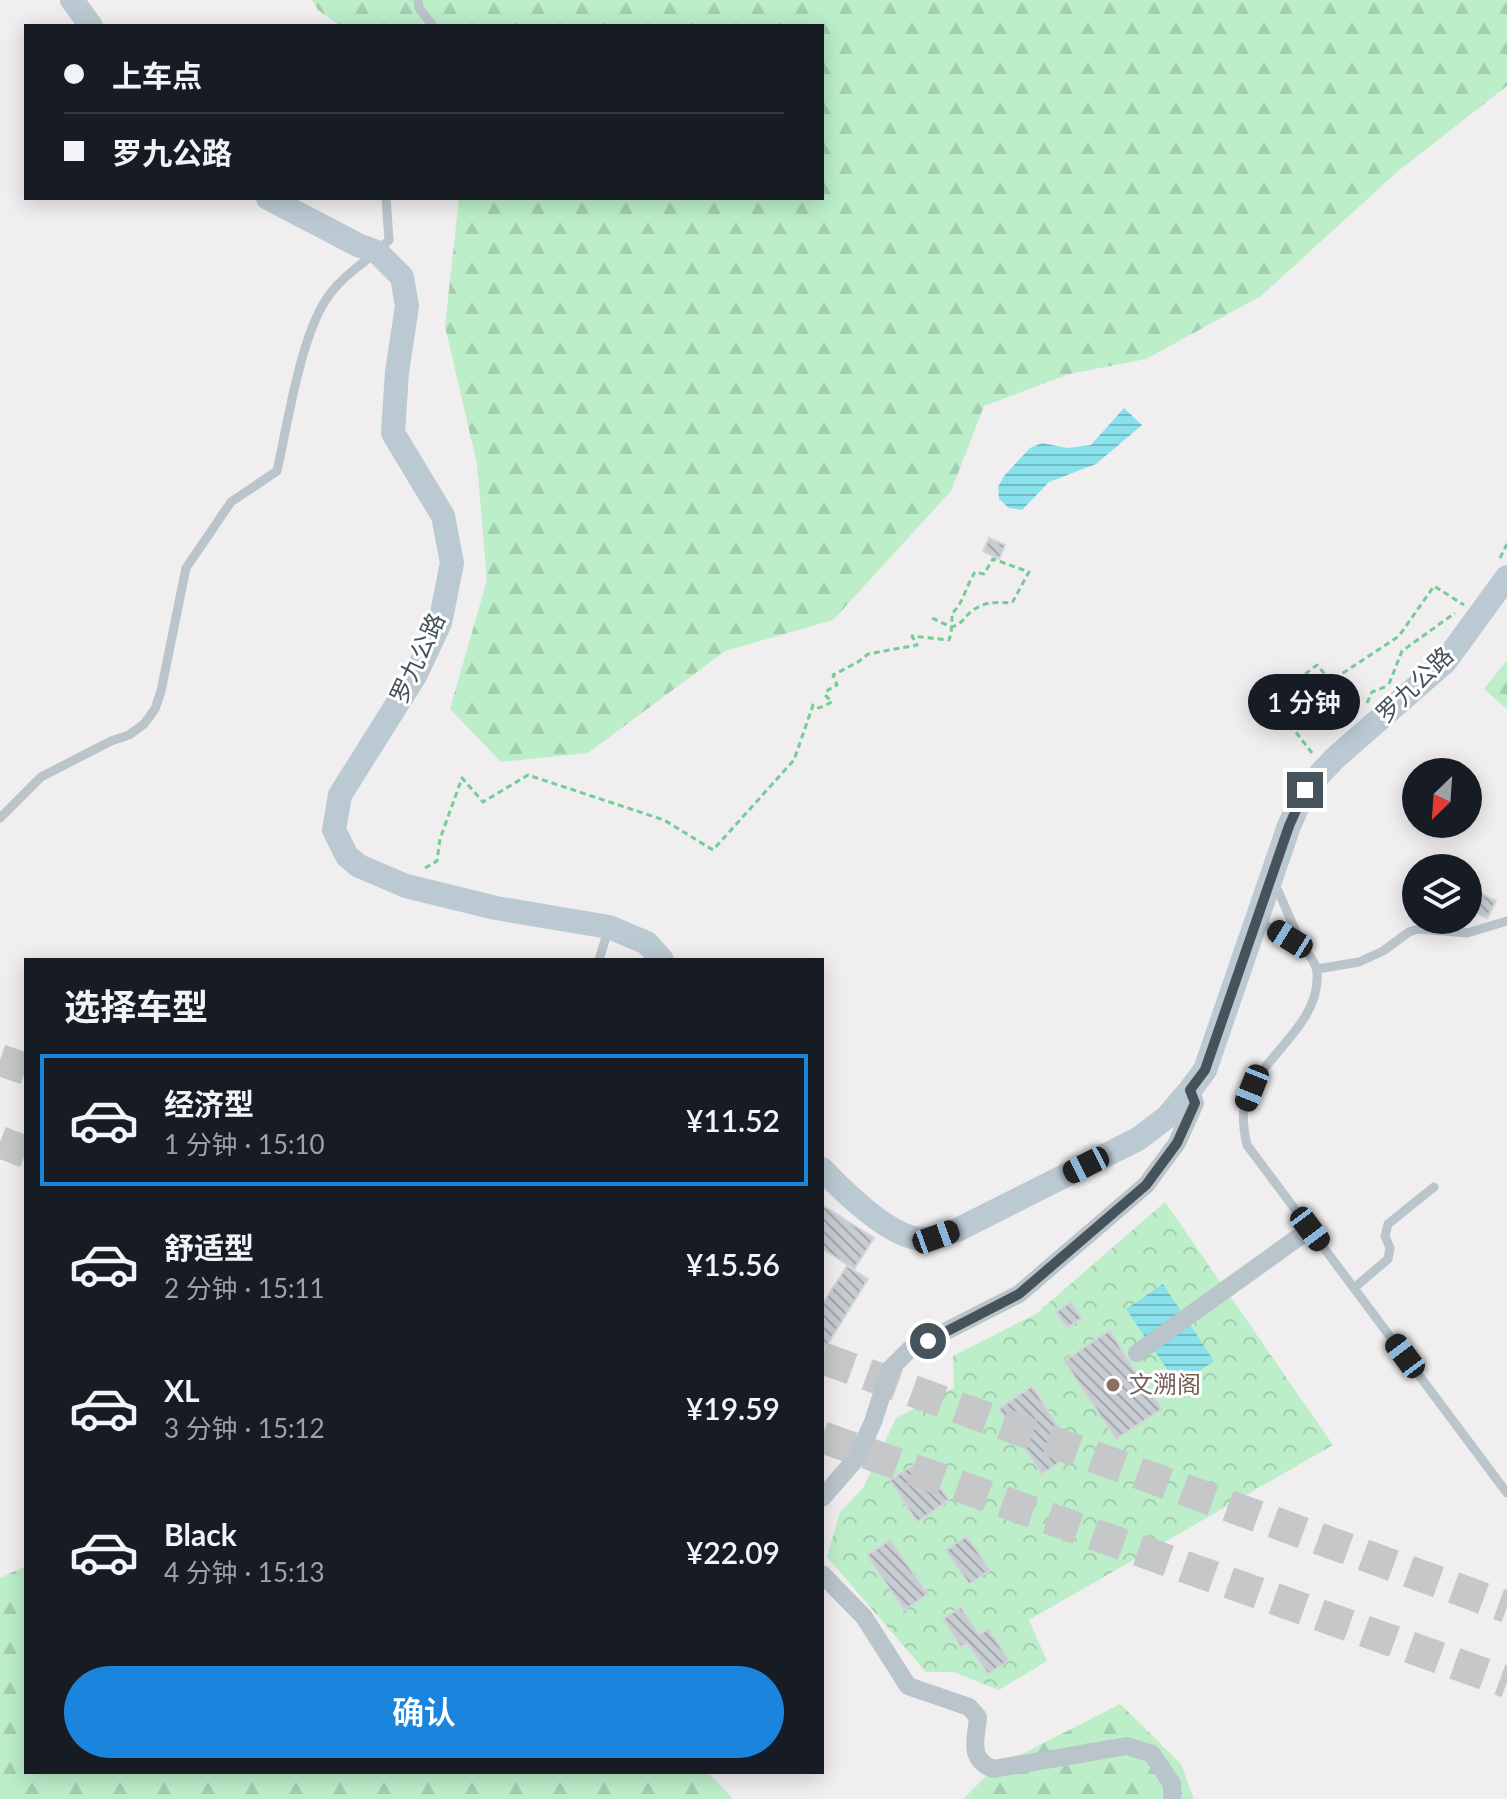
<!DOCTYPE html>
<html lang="zh">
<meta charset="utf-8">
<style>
body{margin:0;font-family:Lato,"Noto Sans SC",sans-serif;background:#242831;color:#f1f3f6;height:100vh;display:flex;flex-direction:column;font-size:30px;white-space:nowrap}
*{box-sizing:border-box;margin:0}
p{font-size:26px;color:#9ea1a6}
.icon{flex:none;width:44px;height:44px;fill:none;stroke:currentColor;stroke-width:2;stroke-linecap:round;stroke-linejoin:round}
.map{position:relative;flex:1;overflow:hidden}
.side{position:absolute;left:24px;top:958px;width:800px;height:816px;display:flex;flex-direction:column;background:#171b24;border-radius:0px;box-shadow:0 4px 20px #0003}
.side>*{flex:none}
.hud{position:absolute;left:24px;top:24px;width:800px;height:176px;border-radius:0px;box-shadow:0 4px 20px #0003;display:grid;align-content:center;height:176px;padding:0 40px;background:#171b24}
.needle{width:52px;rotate:205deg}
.fabs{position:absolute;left:1402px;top:758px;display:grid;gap:16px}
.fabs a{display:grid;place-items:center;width:80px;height:80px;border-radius:50%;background:#171b24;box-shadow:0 4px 20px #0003;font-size:40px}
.end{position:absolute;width:36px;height:36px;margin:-18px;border:10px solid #46535b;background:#fff;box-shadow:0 0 0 4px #fff}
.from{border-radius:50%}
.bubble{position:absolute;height:56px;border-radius:28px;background:#171b24;box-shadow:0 4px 20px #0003;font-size:26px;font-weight:600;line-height:56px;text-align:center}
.car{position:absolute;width:24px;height:48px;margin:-24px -12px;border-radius:10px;box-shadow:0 0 6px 2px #0007;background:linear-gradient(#222 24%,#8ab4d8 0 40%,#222 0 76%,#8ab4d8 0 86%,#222 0)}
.hud b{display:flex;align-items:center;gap:28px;height:76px;font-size:30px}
.hud b+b{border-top:2px solid #363941}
.hud i{width:20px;height:20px;background:#f1f3f6}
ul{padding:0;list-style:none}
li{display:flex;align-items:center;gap:24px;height:132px;margin:0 16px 12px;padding:0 24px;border:4px solid transparent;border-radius:0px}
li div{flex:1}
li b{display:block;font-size:30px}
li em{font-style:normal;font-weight:600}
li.selected{border-color:#1b85dd}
li>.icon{width:72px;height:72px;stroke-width:1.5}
h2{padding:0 40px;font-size:36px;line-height:96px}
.button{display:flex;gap:16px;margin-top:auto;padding:16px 40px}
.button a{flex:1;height:92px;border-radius:48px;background:#1b85dd;color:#fff;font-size:32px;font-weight:600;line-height:92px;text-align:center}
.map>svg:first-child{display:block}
.forest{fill:url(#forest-firs)}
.park{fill:url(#park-crowns)}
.water{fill:url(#water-rules)}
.building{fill:url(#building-back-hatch);stroke:#d2d5d9;stroke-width:2}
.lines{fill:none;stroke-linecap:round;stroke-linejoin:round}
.highway-tunnel{stroke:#c6c7c9;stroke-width:32;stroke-dasharray:32 16;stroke-linecap:butt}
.path{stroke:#74cc97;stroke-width:3;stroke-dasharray:6 4;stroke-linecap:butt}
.lane{stroke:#b9c4cb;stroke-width:9}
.street{stroke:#b9c4cb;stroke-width:18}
.secondary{stroke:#bbc9d2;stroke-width:24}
.route{stroke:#46535b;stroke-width:10}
.education-dot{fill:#8d6e63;stroke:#fff;stroke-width:3}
.labels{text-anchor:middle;stroke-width:6;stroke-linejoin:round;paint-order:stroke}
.street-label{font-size:24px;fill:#46535b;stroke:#fff}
.education-label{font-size:24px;fill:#785e54;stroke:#fff;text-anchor:start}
</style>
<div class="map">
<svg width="1507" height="1799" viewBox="0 0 1507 1799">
<defs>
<pattern id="forest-firs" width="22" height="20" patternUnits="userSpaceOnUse" patternTransform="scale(2)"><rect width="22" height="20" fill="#bceeca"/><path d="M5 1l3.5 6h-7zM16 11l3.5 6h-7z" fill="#a3ceb0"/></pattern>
<pattern id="park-crowns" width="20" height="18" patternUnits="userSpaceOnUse" patternTransform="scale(2)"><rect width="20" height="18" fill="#bceeca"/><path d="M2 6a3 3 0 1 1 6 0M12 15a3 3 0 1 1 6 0" fill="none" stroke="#a3ceb0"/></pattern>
<pattern id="water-rules" width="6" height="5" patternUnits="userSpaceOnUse" patternTransform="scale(2)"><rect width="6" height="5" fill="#89e1eb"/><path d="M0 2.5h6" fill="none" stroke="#72b9c1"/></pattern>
<pattern id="building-back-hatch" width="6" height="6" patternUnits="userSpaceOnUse" patternTransform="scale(2)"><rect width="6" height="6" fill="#c7ccd0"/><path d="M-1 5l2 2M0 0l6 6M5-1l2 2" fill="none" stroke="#a3a8ac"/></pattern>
</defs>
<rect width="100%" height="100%" fill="#f0eeee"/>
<path class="forest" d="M312,0h1195v86l-110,86 -136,124 -115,63 -77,15 -85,32 -33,85 -118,129 -108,31 -137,102 -87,9 -51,-53 37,-129 -10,-116 -32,-138 14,-128h363v-172h-482l-22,-16z
M1507,660v49l-23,-20z
M26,1566v206h682l25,27h-733v-221z
M1120,1704l61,60 13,35h-231l30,-30z"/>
<path class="park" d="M1165,1202l168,243 -304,175 18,41 -48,29 -46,-18h-27l-99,-115 13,-45 23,-24 33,-70 58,-30 -1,-32 83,-42z"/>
<path class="water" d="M1124,408l18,17 -46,39 -47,18 -27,28 -13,-2 -10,-9 -1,-12 6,-11 26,-28 12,-5 25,5 24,-3z
M1163,1284l51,77 -36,24 -52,-76z"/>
<path class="building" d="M989,538l16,7 -6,14 -16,-8z
M1468,887l28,14 -9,17 -19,-9z
M822,1205l52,33 -20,31 -32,-21z
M847,1266l21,13 -46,74v-48z
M1071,1302l11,16 -15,10 -11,-16z
M1110,1330l17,29 35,50 -46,30 -52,-78z
M1032,1386l43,66 -33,22 -43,-65z
M921,1460l28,40 -32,22 -27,-42z
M967,1536l23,34 -21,14 -23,-34z
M890,1540l38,54 -24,16 -37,-55z
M961,1607l18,28 9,-6 21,31 -21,14 -21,-31 -6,4 -18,-28z"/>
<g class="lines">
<path class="highway-tunnel" d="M0,1060l26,9
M0,1142l26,10
M822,1358l685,249
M822,1437l685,245"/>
<path class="path" d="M1500,558l7,-14
M1389,684l13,-33 53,-38
M1367,703l5,-11 15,-6
M1312,753l-41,-53 46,-35 14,16 68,-45 35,-50 30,19
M425,868l12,-7 3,-22 22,-61 21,24 45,-27 136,45 49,30 81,-90 19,-55 6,3 13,-6 -7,-7 3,-5 9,-5 -4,-10 25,-13 10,-8 49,-9 -5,-9 37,4c3,-8 3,-18 3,-27 10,-7 15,-29 23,-41l9,2 9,-15 36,13 -17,31c-15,-1 -27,-2 -40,8 -8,6 -10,14 -21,16l-21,-10"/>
<path class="lane" d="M418,0l1,8 14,18
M0,818l41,-41 70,-36 18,-6 15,-11 11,-15 6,-18 25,-123 45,-66 46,-31c11,-48 24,-140 53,-177 16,-22 40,-34 59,-54l-3,-42
M1275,884c9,20 18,42 28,62 5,9 14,17 14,27 4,55 -63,86 -73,135 -2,13 0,24 3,37l260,348
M1258,923l18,7 28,18
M599,960l10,-33
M1317,969l42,-7 24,-11 26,-19 9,-3 49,4 40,-12
M1354,1288l34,-29 2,-11 -5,-12 3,-12 46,-37"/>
<path class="street" d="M1137,1353l173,-124
M822,1498l34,-39 17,-37 17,-53 19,-19 110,-56 127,-109 31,-42 18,-40 -5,-13
M822,1574l42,43 44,69 61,21 9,10c-2,23 -10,42 15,52l134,-23 25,8 20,30v15"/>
<path class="secondary" d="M72,0l19,26
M268,198l90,47 19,7 25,25 5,29 -10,66 -4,61 50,83 9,47 -12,60 -24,51 -76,121 -6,35 13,26 12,10 47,20 90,22 113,19 38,16 15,17
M822,1169c22,23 71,72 104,70 11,0 21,-6 31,-9l181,-91 29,-22 23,-27 15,-20 84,-244 16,-36 30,-32 110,-96 62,-85"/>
</g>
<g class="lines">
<path class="route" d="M928,1341l91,-47 127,-109 31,-42 18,-40 -5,-13 15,-20 84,-244 16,-36"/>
</g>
<circle class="education-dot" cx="1113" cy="1385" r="8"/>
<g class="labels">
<g class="street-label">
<text transform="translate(418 658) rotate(-65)" y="8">罗九公路</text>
<text transform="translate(1415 685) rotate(-44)" y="8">罗九公路</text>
</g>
<g class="education-label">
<text x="1129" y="1393">文溯阁</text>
</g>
</g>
</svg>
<div class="fabs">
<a><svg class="needle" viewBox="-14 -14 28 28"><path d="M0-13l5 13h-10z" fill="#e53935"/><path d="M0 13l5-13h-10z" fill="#9ea1a6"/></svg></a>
<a><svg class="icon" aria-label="layers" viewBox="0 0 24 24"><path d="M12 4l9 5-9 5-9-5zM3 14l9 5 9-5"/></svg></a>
</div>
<i class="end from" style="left:928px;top:1341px"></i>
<i class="end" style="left:1305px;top:790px"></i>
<div class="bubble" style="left:1248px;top:674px;width:112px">1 分钟</div>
<i class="car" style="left:1290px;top:939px;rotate:302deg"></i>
<i class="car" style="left:1252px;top:1088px;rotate:202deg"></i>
<i class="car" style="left:1086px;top:1165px;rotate:243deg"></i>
<i class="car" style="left:1310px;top:1229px;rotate:143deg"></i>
<i class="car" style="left:936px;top:1237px;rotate:70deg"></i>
<i class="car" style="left:1405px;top:1356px;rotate:323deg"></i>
<div class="hud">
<b><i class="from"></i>上车点</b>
<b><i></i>罗九公路</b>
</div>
<section class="side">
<h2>选择车型</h2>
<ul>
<li class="selected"><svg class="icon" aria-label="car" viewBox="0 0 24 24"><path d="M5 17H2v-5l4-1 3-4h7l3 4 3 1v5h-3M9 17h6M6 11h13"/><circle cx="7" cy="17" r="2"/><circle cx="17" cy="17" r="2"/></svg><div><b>经济型</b><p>1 分钟 · 15:10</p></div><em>¥11.52</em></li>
<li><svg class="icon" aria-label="car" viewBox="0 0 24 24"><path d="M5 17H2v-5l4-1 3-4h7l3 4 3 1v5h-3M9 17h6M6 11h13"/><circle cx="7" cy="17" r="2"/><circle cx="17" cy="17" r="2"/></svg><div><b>舒适型</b><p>2 分钟 · 15:11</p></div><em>¥15.56</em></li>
<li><svg class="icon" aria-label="car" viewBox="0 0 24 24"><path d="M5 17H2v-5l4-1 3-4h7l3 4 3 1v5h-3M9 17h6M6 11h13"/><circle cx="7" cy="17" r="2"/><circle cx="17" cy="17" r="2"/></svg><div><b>XL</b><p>3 分钟 · 15:12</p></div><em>¥19.59</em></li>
<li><svg class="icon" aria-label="car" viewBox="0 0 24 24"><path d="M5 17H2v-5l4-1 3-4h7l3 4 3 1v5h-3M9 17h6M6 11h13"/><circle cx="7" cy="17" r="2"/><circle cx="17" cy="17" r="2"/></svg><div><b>Black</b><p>4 分钟 · 15:13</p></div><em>¥22.09</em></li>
</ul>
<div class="button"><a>确认</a></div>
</section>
</div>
